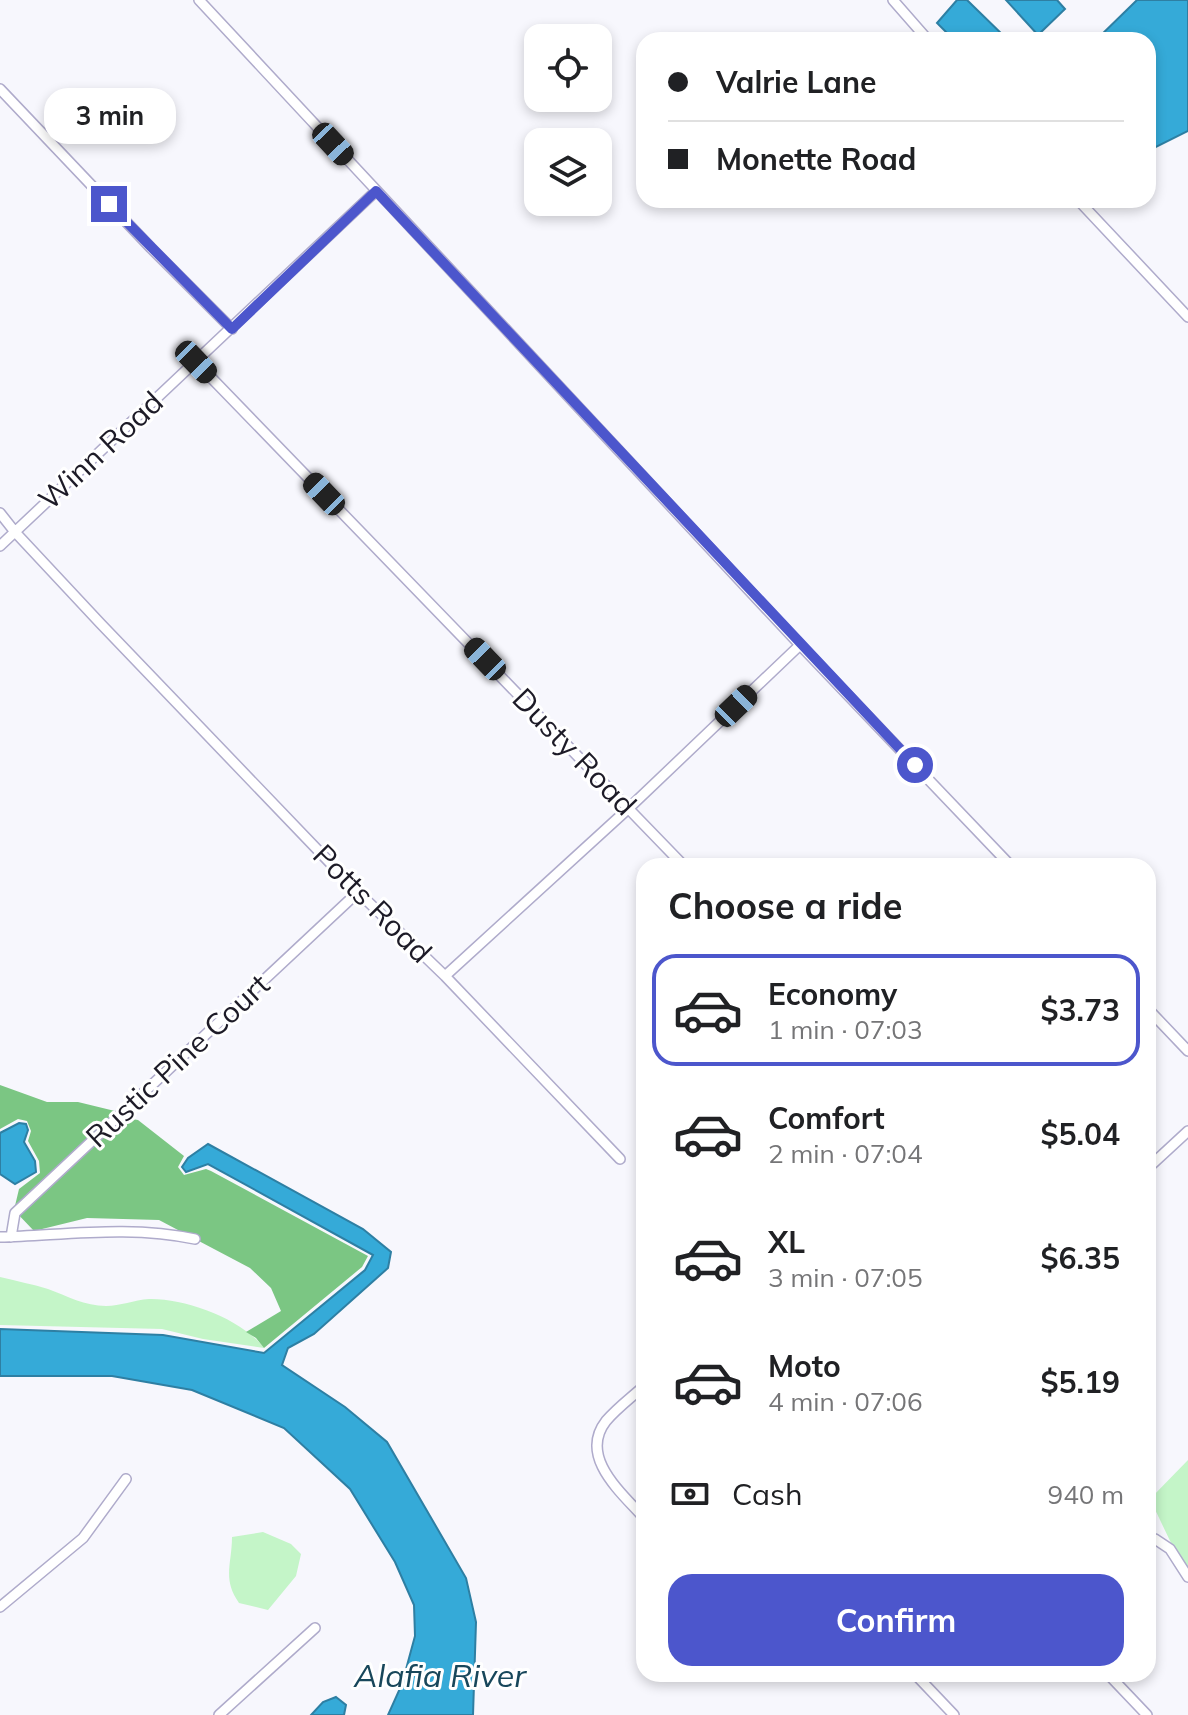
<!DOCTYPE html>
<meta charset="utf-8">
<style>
body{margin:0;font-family:Mulish,sans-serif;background:#f6f6f6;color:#202124;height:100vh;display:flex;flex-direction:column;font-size:30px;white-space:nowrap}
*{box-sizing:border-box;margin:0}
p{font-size:26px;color:#757577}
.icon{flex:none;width:44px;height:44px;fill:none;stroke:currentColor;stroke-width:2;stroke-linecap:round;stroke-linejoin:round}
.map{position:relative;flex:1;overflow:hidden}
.panel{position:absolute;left:636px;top:858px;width:520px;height:824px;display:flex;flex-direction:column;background:#fff;border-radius:24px;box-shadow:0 4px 12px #0003}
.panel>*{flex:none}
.guide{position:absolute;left:636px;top:32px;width:520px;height:176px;border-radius:24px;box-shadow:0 4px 12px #0003;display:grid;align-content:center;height:176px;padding:0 32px;background:#fff}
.buttons{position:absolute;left:524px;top:24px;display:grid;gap:16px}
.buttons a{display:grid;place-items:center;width:88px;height:88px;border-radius:16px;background:#fff;box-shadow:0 4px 12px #0003;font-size:40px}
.end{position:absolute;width:36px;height:36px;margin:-18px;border:10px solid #4c56cc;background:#fff;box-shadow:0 0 0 4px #fff}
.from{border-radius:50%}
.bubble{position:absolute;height:56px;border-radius:24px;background:#fff;box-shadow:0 4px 12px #0003;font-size:26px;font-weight:700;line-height:56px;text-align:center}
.car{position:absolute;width:24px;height:48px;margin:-24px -12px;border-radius:10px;box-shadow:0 0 6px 2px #0007;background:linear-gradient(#222 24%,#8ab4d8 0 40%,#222 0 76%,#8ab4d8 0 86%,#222 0)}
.guide b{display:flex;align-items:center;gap:28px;height:76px;font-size:30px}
.guide b+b{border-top:2px solid #e0e0e0}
.guide i{width:20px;height:20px;background:#202124}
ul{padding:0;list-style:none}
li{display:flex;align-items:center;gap:24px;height:112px;margin:0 16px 12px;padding:0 16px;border:4px solid transparent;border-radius:24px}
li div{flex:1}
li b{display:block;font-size:30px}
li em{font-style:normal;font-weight:700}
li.active{border-color:#4c56cc}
li>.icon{width:72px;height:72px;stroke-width:1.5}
h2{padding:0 32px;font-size:36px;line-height:96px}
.pay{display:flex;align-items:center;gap:20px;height:88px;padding:0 32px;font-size:30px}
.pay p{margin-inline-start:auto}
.cta{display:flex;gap:16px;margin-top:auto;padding:16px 32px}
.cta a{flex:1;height:92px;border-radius:24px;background:#4c56cc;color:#fff;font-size:32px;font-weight:700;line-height:92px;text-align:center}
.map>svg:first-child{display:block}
.green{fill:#c4f5c8}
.forest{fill:#7bc683}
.water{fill:#35aad8;stroke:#2e7fa3;stroke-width:2}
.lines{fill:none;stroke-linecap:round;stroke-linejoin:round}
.street-casing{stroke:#afabcb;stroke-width:12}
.street{stroke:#fff;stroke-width:9}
.route{stroke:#4c56cc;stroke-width:10}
.labels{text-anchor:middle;stroke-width:6;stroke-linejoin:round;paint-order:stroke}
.street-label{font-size:30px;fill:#1d1b27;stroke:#fff}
.water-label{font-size:32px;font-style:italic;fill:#18475b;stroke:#fff}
</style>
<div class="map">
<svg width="1188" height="1715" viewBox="0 0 1188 1715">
<rect width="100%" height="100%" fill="#f7f7fd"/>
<path class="green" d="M0,1277c16,4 32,7 48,12 19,7 37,17 58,17 14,0 28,-6 43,-7 36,-1 93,20 115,49l-61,-9 -41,-10 -162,-4z
M1188,1460v109l-16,-24 -22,-46z
M263,1532l28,12 10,10 -5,22 -28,34 -29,-7c-17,-24 -7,-39 -7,-66z"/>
<path class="forest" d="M0,1085l47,17h31l41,10 7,6 12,2 46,36 -6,11 6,8 22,-6 5,2 157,85 -6,11 -98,81 -8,-10 -10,-6 35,-21 -10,-23 -21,-20 -91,-48 -72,-2 -53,13 -20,-21 5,-21 21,-16 -1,-12 -11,-20 3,-10 -4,-10 -9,-2 -18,10z"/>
<path class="water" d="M957,0h10l41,40h-54l-17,-17z
M1006,0h51l8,9 -27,26z
M1137,0h51v131l-40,20v-111h-52z
M19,1123l7,1 2,6 -4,12 11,19 1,11 -21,12 -15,-10v-41z
M208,1144l155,85 28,23 -3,16 -74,66 -26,14 -6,17 63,42 42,35 79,136 10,44 -3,93h-85l14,-31 13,-48 -1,-31 -19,-43 -45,-73 -66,-61 -92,-38 -80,-14h-112v-47l163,6 101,18 101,-83 8,-15 -165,-91 -22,8 -4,-5 6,-9z
M336,1697l10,8 -2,10h-33l12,-13z"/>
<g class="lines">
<defs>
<path id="street" d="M199,0l601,645 211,221
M893,0l35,40
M0,89l151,159 81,81
M1078,200l110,117
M196,362l488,504
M0,513l15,19 85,91 258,269 87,84 175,183
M0,546l376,-355
M445,976l184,-168 171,-163
M1148,1009l40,42
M1148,1168l40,-37
M0,1237c66,-2 130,-12 195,2
M11,1237l4,-24 343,-321
M644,1386c-12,11 -27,22 -38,35 -28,36 16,72 38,97
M1155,1539l15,10 18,28
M0,1607l83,-69 43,-59
M915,1674l39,41
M1108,1674l39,41
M219,1715l96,-87"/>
</defs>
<use href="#street" class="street-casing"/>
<use href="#street" class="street"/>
</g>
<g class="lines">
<path class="route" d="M109,204l123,125 144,-138 539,574"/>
</g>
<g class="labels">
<g class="street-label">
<text transform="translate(101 451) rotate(-43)" y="10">Winn Road</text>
<text transform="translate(574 752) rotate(46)" y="10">Dusty Road</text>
<text transform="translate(372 904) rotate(45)" y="10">Potts Road</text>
<text transform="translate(178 1061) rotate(-43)" y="10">Rustic Pine Court</text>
</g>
<g class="water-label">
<text x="440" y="1687">Alafia River</text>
</g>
</g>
</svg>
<div class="buttons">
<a><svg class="icon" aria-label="locate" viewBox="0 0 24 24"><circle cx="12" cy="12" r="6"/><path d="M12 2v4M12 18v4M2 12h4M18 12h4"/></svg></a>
<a><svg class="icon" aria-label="layers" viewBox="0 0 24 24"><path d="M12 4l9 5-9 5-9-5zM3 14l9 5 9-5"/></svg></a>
</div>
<i class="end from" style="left:915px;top:765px"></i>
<i class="end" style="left:109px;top:204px"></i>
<div class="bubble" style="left:44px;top:88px;width:132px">3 min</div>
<i class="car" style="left:333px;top:144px;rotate:137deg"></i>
<i class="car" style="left:196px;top:362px;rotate:136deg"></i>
<i class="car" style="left:324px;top:494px;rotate:316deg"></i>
<i class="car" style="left:485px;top:659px;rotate:316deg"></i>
<i class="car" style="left:736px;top:706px;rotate:46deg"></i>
<div class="guide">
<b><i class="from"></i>Valrie Lane</b>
<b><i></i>Monette Road</b>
</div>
<section class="panel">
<h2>Choose a ride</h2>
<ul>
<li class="active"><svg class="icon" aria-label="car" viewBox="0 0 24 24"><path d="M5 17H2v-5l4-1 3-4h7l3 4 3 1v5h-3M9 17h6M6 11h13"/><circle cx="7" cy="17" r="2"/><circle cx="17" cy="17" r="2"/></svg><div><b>Economy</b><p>1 min · 07:03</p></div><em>$3.73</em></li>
<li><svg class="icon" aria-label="car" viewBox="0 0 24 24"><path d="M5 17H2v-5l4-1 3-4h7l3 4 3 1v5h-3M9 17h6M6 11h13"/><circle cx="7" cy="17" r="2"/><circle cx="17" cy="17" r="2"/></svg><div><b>Comfort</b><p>2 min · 07:04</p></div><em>$5.04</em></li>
<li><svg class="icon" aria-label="car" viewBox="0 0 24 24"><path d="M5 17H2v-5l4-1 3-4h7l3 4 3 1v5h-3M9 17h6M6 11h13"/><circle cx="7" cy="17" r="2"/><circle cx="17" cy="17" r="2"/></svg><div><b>XL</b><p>3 min · 07:05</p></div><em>$6.35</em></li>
<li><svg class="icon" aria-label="car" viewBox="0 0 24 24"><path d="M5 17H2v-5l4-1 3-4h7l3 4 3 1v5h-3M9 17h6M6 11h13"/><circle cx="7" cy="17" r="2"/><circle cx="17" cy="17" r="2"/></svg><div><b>Moto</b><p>4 min · 07:06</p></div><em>$5.19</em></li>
</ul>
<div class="pay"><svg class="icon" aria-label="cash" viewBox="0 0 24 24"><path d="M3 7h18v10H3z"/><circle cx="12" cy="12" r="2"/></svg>Cash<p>940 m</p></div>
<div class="cta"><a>Confirm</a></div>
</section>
</div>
